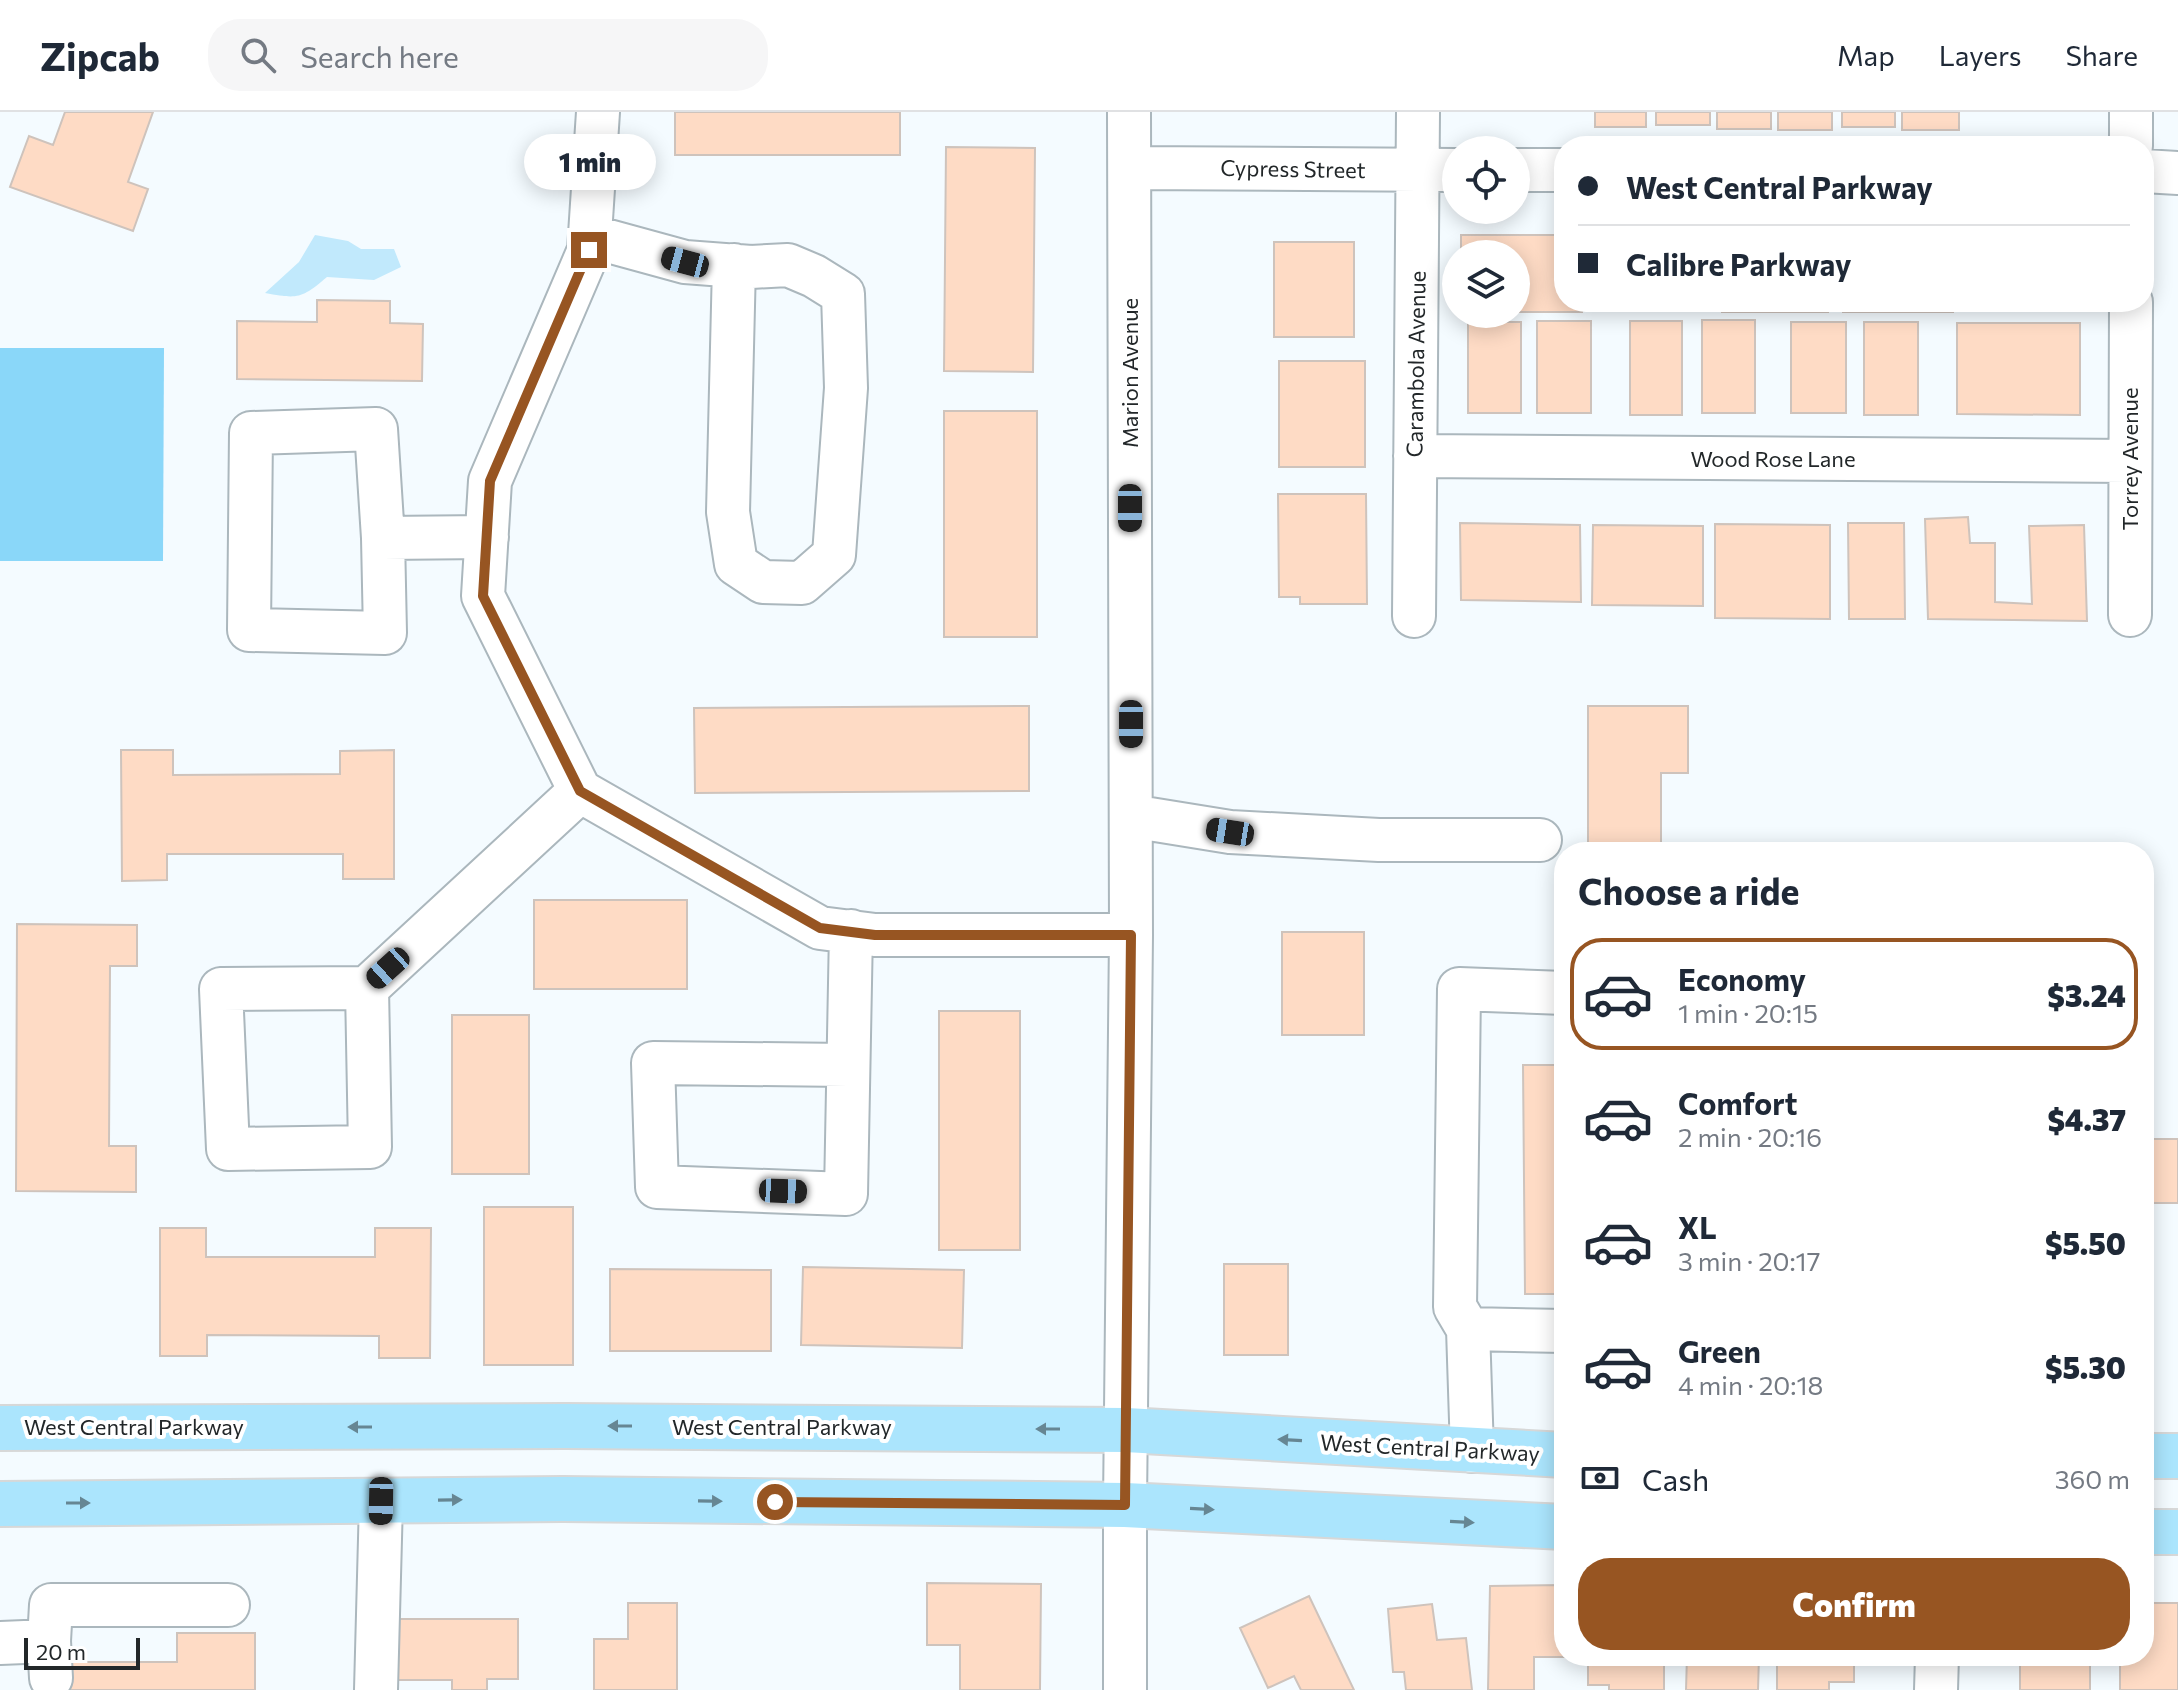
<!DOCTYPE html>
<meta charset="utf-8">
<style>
body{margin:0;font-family:Commissioner,sans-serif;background:#f6f6f7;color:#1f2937;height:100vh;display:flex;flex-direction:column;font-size:30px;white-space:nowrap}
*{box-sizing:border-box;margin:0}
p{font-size:26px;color:#747a83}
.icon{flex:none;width:44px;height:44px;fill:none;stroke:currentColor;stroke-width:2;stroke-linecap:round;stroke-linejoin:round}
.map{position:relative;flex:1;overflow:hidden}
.panel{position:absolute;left:1554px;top:730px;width:600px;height:824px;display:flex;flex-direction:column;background:#fff;border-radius:32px;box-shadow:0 4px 20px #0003}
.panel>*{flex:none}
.banner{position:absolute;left:1554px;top:24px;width:600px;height:176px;border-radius:32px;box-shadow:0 4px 20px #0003;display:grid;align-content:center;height:176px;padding:0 24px;background:#fff}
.tools{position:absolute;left:1442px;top:24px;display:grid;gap:16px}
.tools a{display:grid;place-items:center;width:88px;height:88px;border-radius:50%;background:#fff;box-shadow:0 4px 20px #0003;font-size:40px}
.scale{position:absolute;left:24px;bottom:20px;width:116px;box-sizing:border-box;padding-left:8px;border:4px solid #222729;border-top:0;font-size:22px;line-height:28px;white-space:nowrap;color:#222729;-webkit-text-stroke:6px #fff;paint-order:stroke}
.end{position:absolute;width:36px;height:36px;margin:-18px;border:10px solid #975522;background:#fff;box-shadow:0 0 0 4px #fff}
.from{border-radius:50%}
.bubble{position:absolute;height:56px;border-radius:28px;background:#fff;box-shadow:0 4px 20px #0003;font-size:26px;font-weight:800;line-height:56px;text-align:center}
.car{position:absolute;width:24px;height:48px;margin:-24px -12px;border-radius:10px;box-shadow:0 0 6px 2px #0007;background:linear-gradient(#222 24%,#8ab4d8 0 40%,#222 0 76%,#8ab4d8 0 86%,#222 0)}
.banner b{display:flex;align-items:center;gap:28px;height:76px;font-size:30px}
.banner b+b{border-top:2px solid #e0e1e3}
.banner i{width:20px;height:20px;background:#1f2937}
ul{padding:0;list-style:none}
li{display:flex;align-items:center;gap:24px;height:112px;margin:0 16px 12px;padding:0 8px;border:4px solid transparent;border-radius:32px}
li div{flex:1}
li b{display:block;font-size:30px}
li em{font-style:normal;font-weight:800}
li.current{border-color:#975522}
li>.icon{width:72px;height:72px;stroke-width:1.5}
h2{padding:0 24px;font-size:36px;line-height:96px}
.pay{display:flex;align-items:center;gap:20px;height:88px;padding:0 24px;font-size:30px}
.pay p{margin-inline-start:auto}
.button{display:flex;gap:16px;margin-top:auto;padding:16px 24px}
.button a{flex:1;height:92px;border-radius:32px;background:#975522;color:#fff;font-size:32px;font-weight:800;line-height:92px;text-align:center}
header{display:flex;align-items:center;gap:48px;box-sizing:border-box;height:112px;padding:0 40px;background:#fff;border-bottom:2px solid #e0e1e3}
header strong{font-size:38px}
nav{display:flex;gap:44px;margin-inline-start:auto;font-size:28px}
.search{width:560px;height:72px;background:#f6f6f7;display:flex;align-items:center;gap:20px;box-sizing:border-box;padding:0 28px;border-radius:32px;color:#747a83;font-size:30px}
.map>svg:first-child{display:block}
.green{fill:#8ad7f9}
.water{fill:#c1e9fc}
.building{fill:#fedbc5;stroke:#cec3bc;stroke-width:2}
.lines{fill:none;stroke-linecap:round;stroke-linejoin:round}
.minor-casing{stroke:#abb7bd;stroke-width:46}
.major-casing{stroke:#d7d8d8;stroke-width:48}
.minor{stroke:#fff;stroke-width:42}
.major{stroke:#abe5fd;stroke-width:44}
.oneway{fill:#668693}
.route{stroke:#975522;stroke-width:10}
.labels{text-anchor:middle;stroke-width:8;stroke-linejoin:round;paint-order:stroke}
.street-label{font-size:22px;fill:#222729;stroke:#fff}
</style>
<header>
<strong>Zipcab</strong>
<div class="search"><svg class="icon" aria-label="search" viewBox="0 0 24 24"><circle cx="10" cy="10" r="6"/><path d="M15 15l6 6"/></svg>Search here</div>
<nav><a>Map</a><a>Layers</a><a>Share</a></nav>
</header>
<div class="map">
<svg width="2178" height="1578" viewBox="0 0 2178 1578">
<rect width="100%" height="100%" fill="#f4fbff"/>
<path class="green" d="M0,236h164l-1,213h-163z"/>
<path class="water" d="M315,123l33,6 13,8h33l7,18 -27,13 -47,-3c-26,22 -29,22 -62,16l34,-31z"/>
<path class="building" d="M65,0h88l-25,70 20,7 -15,42 -123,-44 19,-51 24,9z
M675,0h225v43h-225z
M1595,0h51v15h-51z
M1656,0h54v13h-54z
M1717,0h54v17h-54z
M1778,0h54v18h-54z
M1842,0h53v15h-53z
M1902,0h57v18h-57z
M946,35l89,1 -2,224 -89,-1z
M1461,123h103v67h18v10h-66v-58h-55z
M1274,130h80v95h-80z
M317,188l73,1v22l33,1 -1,57 -185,-2v-58l80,1z
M1597,190h103v8h-103z
M1722,190h106v10h-106z
M1843,190h110v10h-110z
M1969,190h116v8h-116z
M1702,208h53v93h-53z
M1537,209h54v92h-54z
M1630,209h52v94h-52z
M1468,210h53v91h-53z
M1791,210h55v91h-55z
M1864,210h54v93h-54z
M1957,211h123v92l-123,-1z
M1279,249h86v106h-86z
M944,299h93v226h-93z
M1278,382h88l1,110h-67v-7h-21z
M1968,405l2,26h25v59l37,2 -3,-78 55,-1 3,96 -159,-2 -3,-100z
M1460,411l120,2 1,77 -120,-2z
M1848,411h56l1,96h-56z
M1715,412l115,1v94l-115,-1z
M1593,413l110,1v80l-111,-1z
M1029,594v85l-334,2 -1,-85z
M1588,594h100v67h-27v79h-73z
M121,638h52v25l167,-1v-23l54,-1v129h-51v-25h-176v26l-45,1z
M534,788h153v89h-153z
M17,812l120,1v41h-27l-1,180h27v46l-120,-1z
M1282,820h82v103h-82z
M939,899h81v239h-81z
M452,903h77v159h-77z
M1523,953h41v229h-39z
M2144,1027h34v64h-34z
M484,1095h89v158h-89z
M160,1116h46v29h169v-29h56l-1,130h-51v-22l-172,-1v21h-47z
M1224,1152h64v91h-64z
M803,1155l161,3 -2,78 -161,-3z
M610,1157l161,1v81h-161z
M927,1471l114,1 -1,106h-80v-45h-33z
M1564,1473l2,72h-32v33h-46l2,-104z
M1309,1484l45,94h-53l-7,-14 -26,12 -28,-60z
M628,1491h49v87h-83v-51h34z
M2144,1491h34v87h-58v-34h24z
M1432,1492l5,36 29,-2 6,52h-66l-2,-18h-11l-5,-63z
M388,1507h130v60h-31v11h-35v-10h-64z
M177,1521h78v57h-185v-28h107z
M1588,1544h76v34h-55v-5h-21z
M1687,1544h72l-1,34h-72z
M1777,1544h77v26h-25v8h-52z
M2020,1544h70v34h-70z"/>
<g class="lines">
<defs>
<path id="minor" d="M598,0l-9,138 -99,231 -7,115 97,195 240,137 55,7h256
M2131,0v34
M1130,56l326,2
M1516,58h48
M2144,59l34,2
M590,124l95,26 66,5 37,-2 26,11 29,18 3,94 -12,167 -32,28 -39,-1 -27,-18 -8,-52 6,-247
M1415,344l715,5
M383,426l2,95 -136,-3 2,-197 125,-4 7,109 104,-1
M2130,503l1,-313
M1414,504l4,-504
M1131,704l99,16 149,8h161
M367,876l3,159 -142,2 -7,-160 146,-1 213,-197
M848,953l-195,-2 4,124 189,7 5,-263
M1468,1217l-13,-22 4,-318 105,4
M1472,1339l-4,-122 96,2
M49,1529l2,37
M0,1531l49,-2 2,-36h177
M376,1578l5,-189
M1125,1578v-185l6,-570 -2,-823
M1936,1578l1,-34"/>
<path id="major" d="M0,1316l565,-2 561,4 438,25
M2144,1344h34
M0,1392l563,-5 562,6 439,22
M2144,1420h34"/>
</defs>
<use href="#minor" class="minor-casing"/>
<use href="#major" class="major-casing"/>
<use href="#minor" class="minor"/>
<use href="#major" class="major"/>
</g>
<defs><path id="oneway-solid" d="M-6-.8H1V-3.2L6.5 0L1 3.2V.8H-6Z" transform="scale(2)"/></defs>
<g class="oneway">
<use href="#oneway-solid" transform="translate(620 1314) rotate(-180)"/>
<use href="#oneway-solid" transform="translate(360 1315) rotate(180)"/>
<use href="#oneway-solid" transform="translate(1048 1317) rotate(-180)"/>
<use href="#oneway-solid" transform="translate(1290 1328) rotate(-177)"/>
<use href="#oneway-solid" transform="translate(450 1388) rotate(-1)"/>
<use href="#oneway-solid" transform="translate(710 1389) rotate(1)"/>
<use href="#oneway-solid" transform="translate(78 1391)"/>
<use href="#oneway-solid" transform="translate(1202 1397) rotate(3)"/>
<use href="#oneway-solid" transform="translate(1462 1410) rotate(3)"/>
</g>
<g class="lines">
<path class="route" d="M589,138l-99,231 -7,115 97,195 240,137 55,7h256l-6,570 -350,-3"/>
</g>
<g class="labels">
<g class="street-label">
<text transform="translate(1293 57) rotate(1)" y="8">Cypress Street</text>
<text transform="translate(1416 252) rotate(-89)" y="8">Carambola Avenue</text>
<text transform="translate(1130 261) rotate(-90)" y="8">Marion Avenue</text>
<text x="1773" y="355">Wood Rose Lane</text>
<text transform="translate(2130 347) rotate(-90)" y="8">Torrey Avenue</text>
<text x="134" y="1323">West Central Parkway</text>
<text x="782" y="1323">West Central Parkway</text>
<text transform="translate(1430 1336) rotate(3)" y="8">West Central Parkway</text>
</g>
</g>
</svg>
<div class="tools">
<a><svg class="icon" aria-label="locate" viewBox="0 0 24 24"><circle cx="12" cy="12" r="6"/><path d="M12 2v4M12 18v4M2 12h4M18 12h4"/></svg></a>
<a><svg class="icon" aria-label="layers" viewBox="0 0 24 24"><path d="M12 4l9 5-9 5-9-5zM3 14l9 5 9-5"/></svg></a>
</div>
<div class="scale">20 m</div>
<i class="end from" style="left:775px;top:1390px"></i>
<i class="end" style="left:589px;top:138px"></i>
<div class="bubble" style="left:524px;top:22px;width:132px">1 min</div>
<i class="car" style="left:685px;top:150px;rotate:285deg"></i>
<i class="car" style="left:1130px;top:396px;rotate:180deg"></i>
<i class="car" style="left:1131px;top:612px;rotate:180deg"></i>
<i class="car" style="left:1230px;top:720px;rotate:279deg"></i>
<i class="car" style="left:388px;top:856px;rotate:228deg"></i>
<i class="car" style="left:783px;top:1079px;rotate:92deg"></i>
<i class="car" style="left:381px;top:1389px;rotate:181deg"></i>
<div class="banner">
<b><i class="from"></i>West Central Parkway</b>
<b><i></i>Calibre Parkway</b>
</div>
<section class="panel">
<h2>Choose a ride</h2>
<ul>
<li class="current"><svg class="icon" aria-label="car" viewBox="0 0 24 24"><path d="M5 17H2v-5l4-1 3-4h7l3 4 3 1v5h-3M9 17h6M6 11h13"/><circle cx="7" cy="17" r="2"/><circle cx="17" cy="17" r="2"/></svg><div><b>Economy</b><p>1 min · 20:15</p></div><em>$3.24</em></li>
<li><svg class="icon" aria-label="car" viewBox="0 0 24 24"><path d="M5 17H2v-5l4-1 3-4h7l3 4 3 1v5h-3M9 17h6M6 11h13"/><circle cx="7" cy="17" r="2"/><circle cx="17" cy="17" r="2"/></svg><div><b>Comfort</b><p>2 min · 20:16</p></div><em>$4.37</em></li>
<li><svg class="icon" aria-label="car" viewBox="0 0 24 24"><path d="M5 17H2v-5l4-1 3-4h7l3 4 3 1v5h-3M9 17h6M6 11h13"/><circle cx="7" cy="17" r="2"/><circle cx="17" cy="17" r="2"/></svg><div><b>XL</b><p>3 min · 20:17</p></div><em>$5.50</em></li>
<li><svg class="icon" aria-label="car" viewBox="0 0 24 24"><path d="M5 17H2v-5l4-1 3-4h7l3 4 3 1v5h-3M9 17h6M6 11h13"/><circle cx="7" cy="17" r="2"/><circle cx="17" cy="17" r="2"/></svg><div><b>Green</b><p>4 min · 20:18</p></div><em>$5.30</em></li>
</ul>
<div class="pay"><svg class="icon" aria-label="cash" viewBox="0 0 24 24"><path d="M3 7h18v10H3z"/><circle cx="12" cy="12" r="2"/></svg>Cash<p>360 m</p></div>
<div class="button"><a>Confirm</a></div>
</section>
</div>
